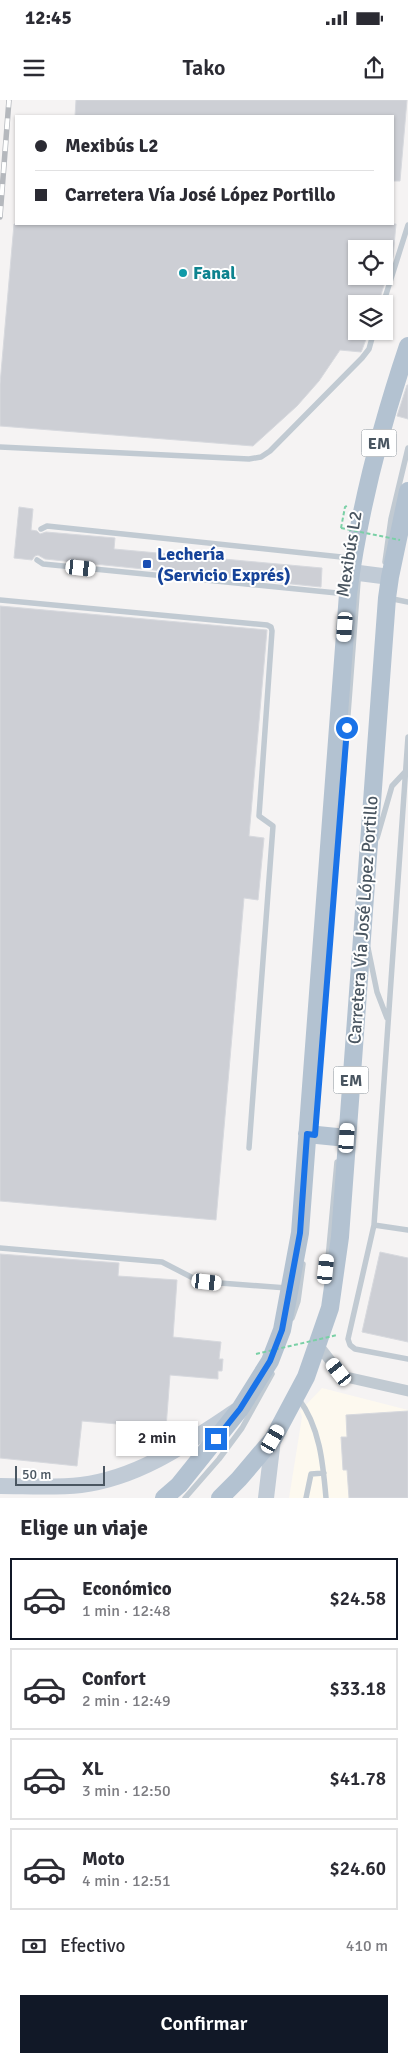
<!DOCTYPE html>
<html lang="es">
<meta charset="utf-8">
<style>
body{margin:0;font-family:Signika,sans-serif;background:#f7f7f7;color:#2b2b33;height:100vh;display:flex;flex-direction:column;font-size:19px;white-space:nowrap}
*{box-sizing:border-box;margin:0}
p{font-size:16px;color:#7c7c81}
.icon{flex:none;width:28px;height:28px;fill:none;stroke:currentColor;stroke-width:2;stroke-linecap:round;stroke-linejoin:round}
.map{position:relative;height:1398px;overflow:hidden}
.side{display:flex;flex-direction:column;background:#fff;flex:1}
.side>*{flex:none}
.hud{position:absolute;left:15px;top:15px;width:379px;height:110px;border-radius:0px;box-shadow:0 1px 4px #0004;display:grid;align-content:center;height:110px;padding:0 20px;background:#fff}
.fabs{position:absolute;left:348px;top:140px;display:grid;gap:10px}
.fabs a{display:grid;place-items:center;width:45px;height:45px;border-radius:0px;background:#fff;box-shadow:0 1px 4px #0004;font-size:25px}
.scale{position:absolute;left:15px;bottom:12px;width:90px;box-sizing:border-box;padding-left:5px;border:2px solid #4a5661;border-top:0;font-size:14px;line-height:18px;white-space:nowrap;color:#4a5661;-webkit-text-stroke:4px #fff;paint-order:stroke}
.end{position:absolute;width:22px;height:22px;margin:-11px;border:6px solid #1a73e8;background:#fff;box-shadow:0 0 0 2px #fff}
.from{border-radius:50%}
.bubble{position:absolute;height:35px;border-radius:0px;background:#fff;box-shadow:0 1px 4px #0004;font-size:16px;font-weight:600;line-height:35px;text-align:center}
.car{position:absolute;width:15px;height:30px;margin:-15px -8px;border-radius:6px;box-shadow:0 0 4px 1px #0007;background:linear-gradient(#fff 24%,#345 0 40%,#fff 0 76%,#345 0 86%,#fff 0)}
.hud b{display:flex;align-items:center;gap:18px;height:48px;font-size:19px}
.hud b+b{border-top:1px solid #e1e1e2}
.hud i{width:12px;height:12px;background:#2b2b33}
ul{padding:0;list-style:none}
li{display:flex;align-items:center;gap:15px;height:82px;margin:0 10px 8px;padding:0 10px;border:2px solid #e1e1e2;border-radius:0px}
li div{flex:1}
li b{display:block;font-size:19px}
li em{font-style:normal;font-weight:600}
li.on{border-color:#111827}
li>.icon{width:45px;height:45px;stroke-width:1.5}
h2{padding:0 20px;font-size:22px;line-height:60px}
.pay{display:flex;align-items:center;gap:12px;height:55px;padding:0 20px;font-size:19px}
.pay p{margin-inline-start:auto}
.button{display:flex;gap:10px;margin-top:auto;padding:10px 20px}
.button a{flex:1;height:58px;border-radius:0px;background:#111827;color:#fff;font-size:20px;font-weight:600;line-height:58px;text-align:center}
.status{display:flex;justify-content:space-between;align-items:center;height:35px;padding:0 25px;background:#fff;direction:ltr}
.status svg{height:14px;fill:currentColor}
header{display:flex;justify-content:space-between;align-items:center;height:65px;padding:0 20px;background:#fff;font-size:22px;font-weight:600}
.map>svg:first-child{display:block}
.commercial{fill:#fdf9ef}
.building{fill:#cdcfd5;stroke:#d7d9de;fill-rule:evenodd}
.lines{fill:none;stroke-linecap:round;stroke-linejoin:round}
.path{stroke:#7ad0a6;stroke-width:2;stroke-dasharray:4 2.5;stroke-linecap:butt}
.lane{stroke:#c1cad2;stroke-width:5.5}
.street{stroke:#c1cad2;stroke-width:11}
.secondary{stroke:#c1cbd6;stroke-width:16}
.primary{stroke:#b3c2d1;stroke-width:18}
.rail-casing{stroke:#b5b8bd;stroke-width:5.5}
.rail{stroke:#fff;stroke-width:4;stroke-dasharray:11;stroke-linecap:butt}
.path-bridge{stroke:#7ad0a6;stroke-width:2;stroke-dasharray:4 2.5;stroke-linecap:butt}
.route{stroke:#1a73e8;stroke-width:6}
.culture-dot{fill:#0f9aa8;stroke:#fff;stroke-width:2}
.transit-dot{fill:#1a4fb4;stroke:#fff;stroke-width:2}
.labels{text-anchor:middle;stroke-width:4;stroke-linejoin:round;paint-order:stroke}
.shield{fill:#fff;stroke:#808990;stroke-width:1}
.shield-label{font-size:16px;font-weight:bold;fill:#4a5661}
.culture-label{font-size:18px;font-weight:bold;fill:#0d838f;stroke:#fff;text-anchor:start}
.transit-label{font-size:18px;font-weight:bold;fill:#164399;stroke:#fff;text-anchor:start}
.street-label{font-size:18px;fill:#4a5661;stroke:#fff}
</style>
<div class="status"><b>12:45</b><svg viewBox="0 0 49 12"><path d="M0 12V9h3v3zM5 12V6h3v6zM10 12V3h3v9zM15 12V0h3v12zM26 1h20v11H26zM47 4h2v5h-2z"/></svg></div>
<header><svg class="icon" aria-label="menu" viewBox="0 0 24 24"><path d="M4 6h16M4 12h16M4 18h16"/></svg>Tako<svg class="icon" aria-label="share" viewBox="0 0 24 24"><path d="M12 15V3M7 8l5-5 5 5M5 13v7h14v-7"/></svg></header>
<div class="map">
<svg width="408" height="1398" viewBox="0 0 408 1398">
<rect width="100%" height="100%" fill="#f5f3f3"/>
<path class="commercial" d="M322,1288l86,22v88h-119l13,-81 -2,-6z"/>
<path class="building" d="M76,0h331l-7,81h-8v-65h-317z
M14,124h382l-3,33 -15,47h-22v27h13l-7,19 -1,2 -21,-2 -21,31 -22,25 -44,40 -253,-20v-42zM356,149h28v27h-28z
M407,285h1v34l-11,-3z
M19,407l14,2 -2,21 6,1 3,3 6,-2 69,6 -1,11 208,19 -1,19 -276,-28 -7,-4 -3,1 -3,4 -18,-2z
M0,506l267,24 -18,206 15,2 -6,62 -14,-2 -28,322 -216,-19z
M380,1152l28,6v84l-46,-10z
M0,1154l119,9 -1,13 59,4 -4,57 48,5 -2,17h4l-1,12h-4v8l-48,-4 -4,53 -84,-7 -5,45 -77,-8z
M408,1311v87h-59l-2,-28h-4l-2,-33h6l-1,-22z"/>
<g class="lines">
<path class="path" d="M341,428l4,-21 3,-2"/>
<path class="lane" d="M383,204l25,-79
M0,347l249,12 12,-2 9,-6 92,-93 7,-9 5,-18
M41,429l6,-3 304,32
M37,460l6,4 304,30
M385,462l6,-43 17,-71
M388,498l20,4
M0,500l267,25 4,2 1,4 -13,185 14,10 -24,322
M408,637l-34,488 -26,114 2,6 5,4 53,10
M342,694l16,-213
M377,738l15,-52 14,-15
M368,848l9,44 10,26
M374,1125l34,5
M0,1148l162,14 33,17 12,3 80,6
M326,1180l11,-118
M292,1218l6,-17 5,-37
M298,1298c22,29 25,65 28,100
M185,1398l34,-39 23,-31 30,-54
M306,1398l5,-24 13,-1"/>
<path class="street" d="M319,1246l20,26 7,5 62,14"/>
<path class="secondary" d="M351,472l39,5
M0,1386c26,0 55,2 81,-1 58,-7 107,-42 155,-74
M266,1398l7,-59"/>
<path class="primary" d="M307,1034l40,4
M164,1398l15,-13 61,-76 30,-48 12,-31 18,-97 48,-639c11,-84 33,-168 60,-248
M220,1398l19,-19 34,-40 33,-62 24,-69 10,-71 47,-639 3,-21 18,-86"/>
<defs>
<path id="rail" d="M0,117l9,-117"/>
</defs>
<use href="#rail" class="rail-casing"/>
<use href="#rail" class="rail"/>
<path class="path-bridge" d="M341,428l59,12
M256,1254l81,-19"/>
</g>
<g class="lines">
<path class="route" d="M216,1339l24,-30 30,-48 12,-31 18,-97 7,-99 8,1 32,-407"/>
</g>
<circle class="culture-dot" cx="183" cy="173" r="5"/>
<rect class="transit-dot" x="142" y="459" width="10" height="10" rx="2.5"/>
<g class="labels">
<g class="shield">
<rect x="361.5" y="329.5" width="35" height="27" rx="4"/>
<rect x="333.5" y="966.5" width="35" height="27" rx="4"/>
</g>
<g class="shield-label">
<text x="379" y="349">EM</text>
<text x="351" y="986">EM</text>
</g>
<g class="culture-label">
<text x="193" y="179">Fanal</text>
</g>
<g class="transit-label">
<text x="157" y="460">Lechería<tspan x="157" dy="21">(Servicio Exprés)</tspan></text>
</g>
<g class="street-label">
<text transform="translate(349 454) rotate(-81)" y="6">Mexibús L2</text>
<text transform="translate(363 820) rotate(-86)" y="6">Carretera Vía José López Portillo</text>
</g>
</g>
</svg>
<div class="fabs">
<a><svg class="icon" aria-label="locate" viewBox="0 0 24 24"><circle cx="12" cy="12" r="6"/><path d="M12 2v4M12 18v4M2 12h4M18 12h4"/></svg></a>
<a><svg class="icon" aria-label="layers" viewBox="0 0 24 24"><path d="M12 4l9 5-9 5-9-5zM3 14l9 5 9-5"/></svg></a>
</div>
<div class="scale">50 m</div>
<i class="end from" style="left:347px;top:628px"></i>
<i class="end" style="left:216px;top:1339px"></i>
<div class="bubble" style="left:116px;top:1321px;width:82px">2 min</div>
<i class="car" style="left:81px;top:468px;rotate:96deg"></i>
<i class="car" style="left:345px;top:527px;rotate:184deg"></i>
<i class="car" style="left:347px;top:1038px;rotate:4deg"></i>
<i class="car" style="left:326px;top:1169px;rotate:6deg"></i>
<i class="car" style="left:207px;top:1182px;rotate:96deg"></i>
<i class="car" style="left:339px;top:1272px;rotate:322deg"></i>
<i class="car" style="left:273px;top:1339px;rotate:30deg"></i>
<div class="hud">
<b><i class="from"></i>Mexibús L2</b>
<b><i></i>Carretera Vía José López Portillo</b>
</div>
</div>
<section class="side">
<h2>Elige un viaje</h2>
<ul>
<li class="on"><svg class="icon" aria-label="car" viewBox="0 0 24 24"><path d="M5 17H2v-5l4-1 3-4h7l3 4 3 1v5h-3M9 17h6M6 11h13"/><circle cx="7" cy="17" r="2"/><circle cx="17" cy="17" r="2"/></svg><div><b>Económico</b><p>1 min · 12:48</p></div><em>$24.58</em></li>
<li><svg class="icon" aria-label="car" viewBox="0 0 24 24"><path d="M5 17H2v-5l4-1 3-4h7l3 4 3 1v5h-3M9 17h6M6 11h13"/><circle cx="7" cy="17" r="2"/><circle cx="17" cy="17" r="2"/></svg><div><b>Confort</b><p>2 min · 12:49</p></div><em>$33.18</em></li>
<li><svg class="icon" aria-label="car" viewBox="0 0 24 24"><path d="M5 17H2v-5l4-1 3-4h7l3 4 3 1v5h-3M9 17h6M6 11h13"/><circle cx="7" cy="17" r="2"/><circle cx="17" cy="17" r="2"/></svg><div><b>XL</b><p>3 min · 12:50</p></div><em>$41.78</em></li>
<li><svg class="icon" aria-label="car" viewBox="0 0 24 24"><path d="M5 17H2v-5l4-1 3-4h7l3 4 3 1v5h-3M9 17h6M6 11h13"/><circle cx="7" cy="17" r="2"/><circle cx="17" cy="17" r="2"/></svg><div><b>Moto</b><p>4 min · 12:51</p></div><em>$24.60</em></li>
</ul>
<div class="pay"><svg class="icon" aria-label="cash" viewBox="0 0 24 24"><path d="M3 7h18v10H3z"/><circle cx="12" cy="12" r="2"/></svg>Efectivo<p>410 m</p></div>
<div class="button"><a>Confirmar</a></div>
</section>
